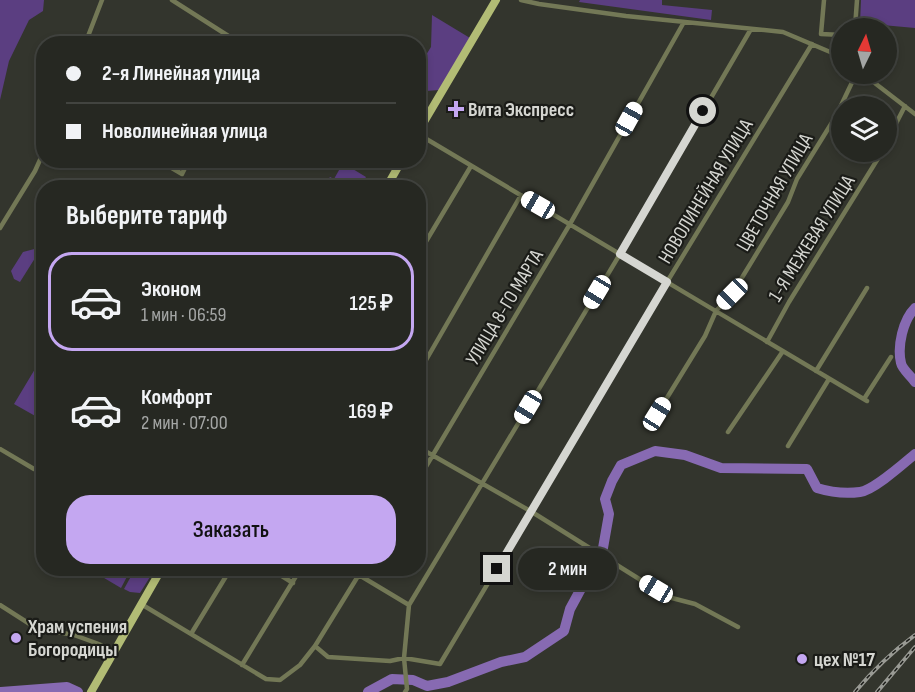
<!DOCTYPE html>
<html lang="ru">
<meta charset="utf-8">
<style>
body{margin:0;font-family:"Sofia Sans Condensed",sans-serif;background:#2e302a;color:#f1f3f6;height:100vh;display:flex;flex-direction:column;font-size:22px;white-space:nowrap}
*{box-sizing:border-box;margin:0}
p{font-size:20px;color:#a4a6a5}
.icon{flex:none;width:33px;height:33px;fill:none;stroke:currentColor;stroke-width:2;stroke-linecap:round;stroke-linejoin:round}
.map{position:relative;flex:1;overflow:hidden}
.drawer{position:absolute;left:36px;top:180px;width:390px;height:396px;display:flex;flex-direction:column;background:#262822;border-radius:24px;box-shadow:0 3px 9px #0003,0 0 0 2px #424440}
.drawer>*{flex:none}
.banner{position:absolute;left:36px;top:36px;width:390px;height:132px;border-radius:24px;box-shadow:0 3px 9px #0003,0 0 0 2px #424440;display:grid;align-content:center;height:132px;padding:0 30px;background:#262822}
.needle{width:39px;rotate:5deg}
.tools{position:absolute;left:831px;top:18px;display:grid;gap:12px}
.tools a{display:grid;place-items:center;width:66px;height:66px;border-radius:50%;background:#262822;box-shadow:0 3px 9px #0003,0 0 0 2px #424440;font-size:30px}
.end{position:absolute;width:27px;height:27px;margin:-14px;border:8px solid #d5d6d1;background:#111;box-shadow:0 0 0 3px #111}
.from{border-radius:50%}
.bubble{position:absolute;height:42px;border-radius:21px;background:#262822;box-shadow:0 3px 9px #0003,0 0 0 2px #424440;font-size:20px;font-weight:600;line-height:42px;text-align:center}
.car{position:absolute;width:18px;height:36px;margin:-18px -9px;border-radius:8px;box-shadow:0 0 4px 2px #0007;background:linear-gradient(#fff 24%,#345 0 40%,#fff 0 76%,#345 0 86%,#fff 0)}
.banner b{display:flex;align-items:center;gap:21px;height:57px;font-size:22px}
.banner b+b{border-top:2px solid #424440}
.banner i{width:15px;height:15px;background:#f1f3f6}
ul{padding:0;list-style:none}
li{display:flex;align-items:center;gap:18px;height:99px;margin:0 12px 9px;padding:0 18px;border:3px solid transparent;border-radius:24px}
li div{flex:1}
li b{display:block;font-size:22px}
li em{font-style:normal;font-weight:600}
li.active{border-color:#c4a7f1}
li>.icon{width:54px;height:54px;stroke-width:1.5}
h2{padding:0 30px;font-size:27px;line-height:72px}
.action{display:flex;gap:12px;margin-top:auto;padding:12px 30px}
.action a{flex:1;height:69px;border-radius:24px;background:#c4a7f1;color:#111;font-size:24px;font-weight:600;line-height:69px;text-align:center}
.map>svg:first-child{display:block}
.green{fill:#5b3e81}
.lines{fill:none;stroke-linecap:round;stroke-linejoin:round}
.river{stroke:#876ab2;stroke-width:10}
.minor{stroke:#737856;stroke-width:4.5}
.primary{stroke:#b2bc75;stroke-width:8}
.rail-casing{stroke:#999a94;stroke-width:4}
.rail{stroke:#1b1c18;stroke-width:1.5;stroke-dasharray:4.5;stroke-linecap:butt}
.route{stroke:#d5d6d1;stroke-width:8}
.poi-dot{fill:#c4a7f1;stroke:#1b1c18;stroke-width:2}
.labels{text-anchor:middle;stroke-width:4.5;stroke-linejoin:round;paint-order:stroke}
.poi-label{font-size:20px;font-weight:bold;fill:#d5d6d1;stroke:#1b1c18;text-anchor:start}
.street-label{font-size:20px;fill:#d5d6d1;stroke:#1b1c18}
</style>
<div class="map">
<svg width="915" height="692" viewBox="0 0 915 692">
<rect width="100%" height="100%" fill="#33352d"/>
<path class="green" d="M0,0h44l-1,11 -14,9 -20,41 -9,39z
M580,0h82v5l50,5 -1,10 -132,-18z
M861,0h54v28l-55,-5z
M432,15l38,23 -31,52 -13,1 -5,-3 -2,3 -1,-23 13,-21z
M343,163l23,14 -6,10h-37l7,-10 4,2z
M42,247l-22,35 -6,-3 -3,-8 12,-19z
M41,359l2,1v46l-6,11 -23,-13z
M96,569v-1l35,1 -10,19 -27,-16z
M135,569h20l-15,24 -10,-1 -6,-3z"/>
<g class="lines">
<path class="river" d="M915,308c-12,12 -18,38 -14,55 1,6 10,13 14,19
M1,692l66,-5 11,5
M368,692l24,-13 21,1 14,6 21,-4 53,-20 24,-5 39,-26 6,-22 33,-61 6,-34 -4,-15 7,-18 9,-16 34,-14 30,4 36,13 86,1 10,19c13,4 29,6 43,4 14,-2 43,-28 55,-38"/>
<path class="minor" d="M172,0l69,44
M521,0l18,4 87,12 157,16 59,25
M824,0l-3,34 21,1
M855,28l2,-28
M85,44l17,-44
M863,74l52,40
M418,134l449,267
M886,143l19,-37
M158,160l24,14 7,-14
M0,228l35,-57 9,-20
M418,255l53,-89
M767,342l22,-40 93,-150
M816,371l51,-83
M418,374l103,-179
M864,399l27,-42
M657,414l48,-78 11,-25 16,-17 56,-92 9,-23 39,-63 20,-42
M728,432l55,-81
M788,446l41,-67
M418,447l114,65 136,85 27,7 43,23
M0,449l34,20
M418,480l152,-256 114,-202
M269,568l24,15
M359,575l50,30
M141,604l125,75 14,1 20,-15 15,-19 48,-78
M0,605l36,23 38,7 22,8 5,2 11,11
M191,634l40,-66
M315,646l13,11 62,4 14,-3 36,6 227,-382 145,-238
M242,665l59,-97
M405,692l2,-3 -3,-31 5,-53 211,-351 131,-225"/>
<path class="primary" d="M418,132l78,-132
M386,188l16,-28
M91,692l71,-124"/>
<defs>
<path id="rail" d="M855,692c18,-22 37,-40 60,-57
M877,692l38,-45"/>
</defs>
<use href="#rail" class="rail-casing"/>
<use href="#rail" class="rail"/>
</g>
<g class="lines">
<path class="route" d="M497,569l170,-287 -47,-28 83,-143"/>
</g>
<g class="poi-dot">
<path d="M453 100h6v6h6v6h-6v6h-6v-6h-6v-6h6z"/>
<circle cx="16" cy="638" r="6"/>
<circle cx="802" cy="659" r="6"/>
</g>
<g class="labels">
<g class="poi-label">
<text x="468" y="116">Вита Экспресс</text>
<text x="28" y="633">Храм успения<tspan x="28" dy="23">Богородицы</tspan></text>
<text x="814" y="666">цех №17</text>
</g>
<g class="street-label">
<text transform="translate(705 191) rotate(-59)" y="7">НОВОЛИНЕЙНАЯ УЛИЦА</text>
<text transform="translate(774 192) rotate(-60)" y="7">ЦВЕТОЧНАЯ УЛИЦА</text>
<text transform="translate(811 238) rotate(-58)" y="7">1-Я МЕЖЕВАЯ УЛИЦА</text>
<text transform="translate(504 307) rotate(-59)" y="7">УЛИЦА 8-ГО МАРТА</text>
</g>
</g>
</svg>
<div class="tools">
<a><svg class="needle" viewBox="-14 -14 28 28"><path d="M0-13l5 13h-10z" fill="#e53935"/><path d="M0 13l5-13h-10z" fill="#a4a6a5"/></svg></a>
<a><svg class="icon" aria-label="layers" viewBox="0 0 24 24"><path d="M12 4l9 5-9 5-9-5zM3 14l9 5 9-5"/></svg></a>
</div>
<i class="end from" style="left:703px;top:111px"></i>
<i class="end" style="left:497px;top:569px"></i>
<div class="bubble" style="left:518px;top:548px;width:99px">2 мин</div>
<i class="car" style="left:629px;top:119px;rotate:29deg"></i>
<i class="car" style="left:538px;top:205px;rotate:300deg"></i>
<i class="car" style="left:597px;top:292px;rotate:211deg"></i>
<i class="car" style="left:732px;top:294px;rotate:225deg"></i>
<i class="car" style="left:528px;top:407px;rotate:211deg"></i>
<i class="car" style="left:657px;top:414px;rotate:32deg"></i>
<i class="car" style="left:656px;top:589px;rotate:301deg"></i>
<div class="banner">
<b><i class="from"></i>2-я Линейная улица</b>
<b><i></i>Новолинейная улица</b>
</div>
<section class="drawer">
<h2>Выберите тариф</h2>
<ul>
<li class="active"><svg class="icon" aria-label="car" viewBox="0 0 24 24"><path d="M5 17H2v-5l4-1 3-4h7l3 4 3 1v5h-3M9 17h6M6 11h13"/><circle cx="7" cy="17" r="2"/><circle cx="17" cy="17" r="2"/></svg><div><b>Эконом</b><p>1 мин · 06:59</p></div><em>125 ₽</em></li>
<li><svg class="icon" aria-label="car" viewBox="0 0 24 24"><path d="M5 17H2v-5l4-1 3-4h7l3 4 3 1v5h-3M9 17h6M6 11h13"/><circle cx="7" cy="17" r="2"/><circle cx="17" cy="17" r="2"/></svg><div><b>Комфорт</b><p>2 мин · 07:00</p></div><em>169 ₽</em></li>
</ul>
<div class="action"><a>Заказать</a></div>
</section>
</div>
